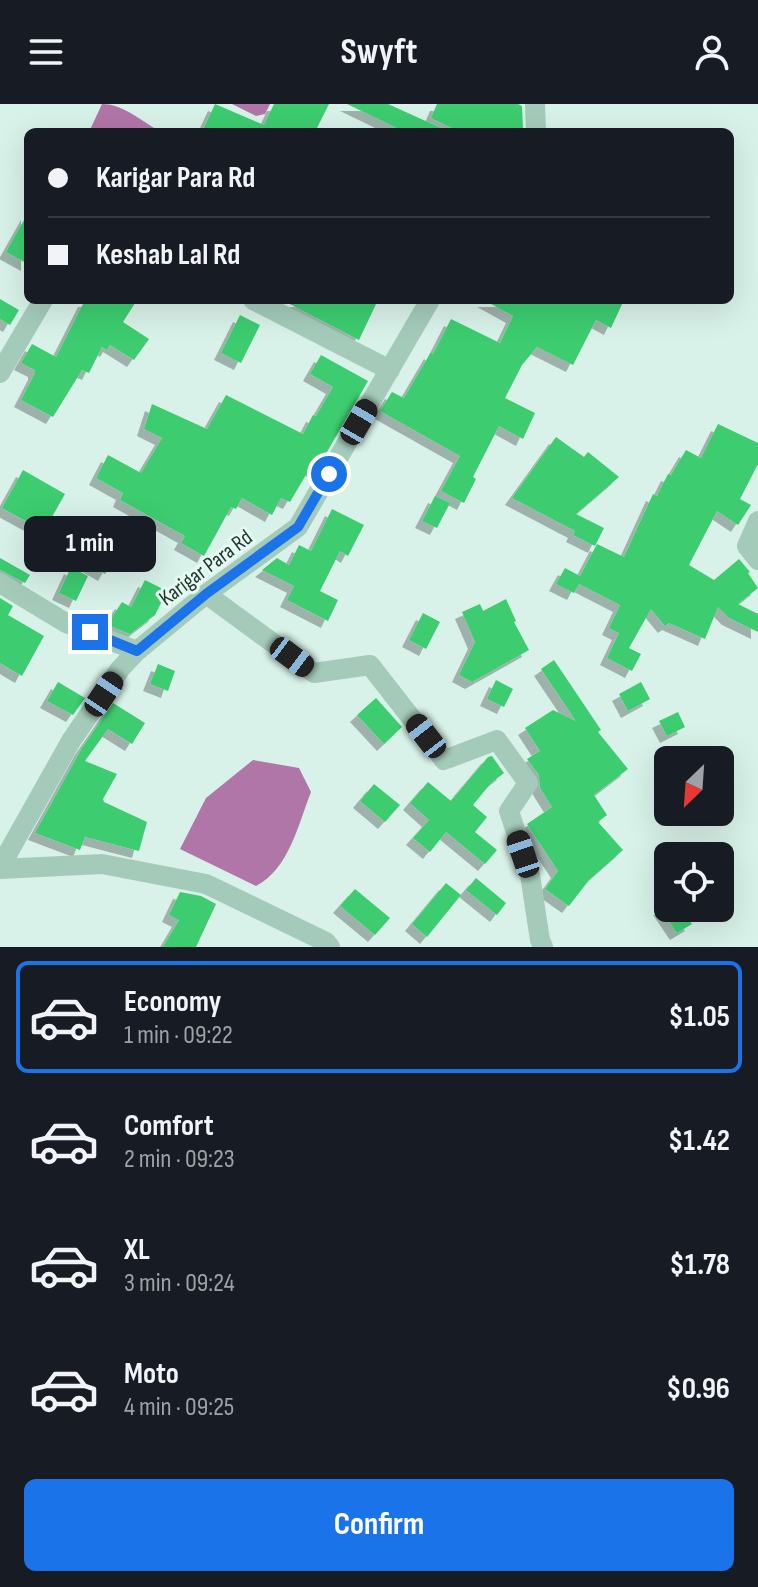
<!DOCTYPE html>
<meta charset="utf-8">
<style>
body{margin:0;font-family:"Sofia Sans Condensed",sans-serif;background:#242831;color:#f1f3f6;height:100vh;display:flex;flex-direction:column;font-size:30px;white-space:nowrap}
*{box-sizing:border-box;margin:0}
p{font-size:26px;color:#9ea1a6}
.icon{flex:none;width:44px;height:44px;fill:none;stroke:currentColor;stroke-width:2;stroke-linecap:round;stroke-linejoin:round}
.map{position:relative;height:843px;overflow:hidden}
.details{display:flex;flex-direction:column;background:#171b24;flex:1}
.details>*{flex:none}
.banner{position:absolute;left:24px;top:24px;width:710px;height:176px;border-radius:12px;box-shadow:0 8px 32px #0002;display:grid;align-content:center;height:176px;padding:0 24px;background:#171b24}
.needle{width:52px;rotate:205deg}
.controls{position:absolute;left:654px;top:642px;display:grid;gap:16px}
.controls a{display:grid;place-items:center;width:80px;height:80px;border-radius:12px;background:#171b24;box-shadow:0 8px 32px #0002;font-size:40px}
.end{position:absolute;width:36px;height:36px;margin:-18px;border:10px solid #1a73e8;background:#fff;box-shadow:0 0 0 4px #fff}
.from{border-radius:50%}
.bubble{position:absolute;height:56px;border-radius:12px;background:#171b24;box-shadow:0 8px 32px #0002;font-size:26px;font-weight:700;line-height:56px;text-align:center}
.car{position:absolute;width:24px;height:48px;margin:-24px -12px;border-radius:10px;box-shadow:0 0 6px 2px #0007;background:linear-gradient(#222 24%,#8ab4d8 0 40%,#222 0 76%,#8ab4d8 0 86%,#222 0)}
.banner b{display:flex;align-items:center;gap:28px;height:76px;font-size:30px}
.banner b+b{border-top:2px solid #363941}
.banner i{width:20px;height:20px;background:#f1f3f6}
ul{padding:14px 0 0;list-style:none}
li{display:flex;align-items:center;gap:24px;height:112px;margin:0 16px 12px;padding:0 8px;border:4px solid transparent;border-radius:12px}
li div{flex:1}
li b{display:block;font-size:30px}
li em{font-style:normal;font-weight:700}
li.on{border-color:#1a73e8}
li>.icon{width:72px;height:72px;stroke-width:1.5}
.primary-button{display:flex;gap:16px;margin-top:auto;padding:16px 24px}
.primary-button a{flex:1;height:92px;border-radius:12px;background:#1a73e8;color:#fff;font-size:32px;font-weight:700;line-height:92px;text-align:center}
header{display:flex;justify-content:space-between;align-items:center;height:104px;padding:0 24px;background:#171b24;font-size:36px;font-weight:700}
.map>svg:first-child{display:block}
.water{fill:#b176a8}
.building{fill:#3dcc6f;filter:url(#shadow)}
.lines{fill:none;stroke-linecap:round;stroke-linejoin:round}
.street{stroke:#a4cbba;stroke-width:20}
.route{stroke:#1a73e8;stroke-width:10}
.labels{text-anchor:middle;stroke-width:6;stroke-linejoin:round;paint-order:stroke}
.street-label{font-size:22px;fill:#26362d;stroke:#e5faf3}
</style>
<header><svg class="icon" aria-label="menu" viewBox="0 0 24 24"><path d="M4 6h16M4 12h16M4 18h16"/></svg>Swyft<svg class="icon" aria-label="person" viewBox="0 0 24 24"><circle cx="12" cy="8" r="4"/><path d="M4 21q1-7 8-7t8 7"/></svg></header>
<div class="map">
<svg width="758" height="843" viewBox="0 0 758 843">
<defs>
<filter id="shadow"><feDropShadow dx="-7" dy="7" stdDeviation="0" flood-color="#0004"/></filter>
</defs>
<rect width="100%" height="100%" fill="#d8f2e9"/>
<path class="water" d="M102,0c19,0 36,14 52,24v4h-65z
M232,0h38l-5,10 -9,2z
M253,656l46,8 12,24c-13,33 -22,77 -55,94l-76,-37 26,-51z"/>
<path class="building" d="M215,0l49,21 10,-21h55l-14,28h-113z
M347,0h41l62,28h-45z
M437,0h81l4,2 1,23 -2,3h-61l-29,-14z
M28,109v51l-22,-12z
M0,195l19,11 -9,15 -10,-6z
M85,196h52l-14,22 26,17 -15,21 -24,-15 -3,5 -5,-3 -13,26 -7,-3 -29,47 -32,-17 14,-27v-3l-14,-7 11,-19 24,13z
M282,196h96l-19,40z
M484,196h140l-13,28 -15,-8 -23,45 -36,-18 -15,18 -17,33 30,15 -12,26 -24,-13 -26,51 3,2 -12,24 -23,-12 19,-35 -80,-45 12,-19 12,6 27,-46 2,2 18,-35 49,24 13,-27z
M240,211l20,10 -19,38 -20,-10z
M321,251l47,26 -52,90 -6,-3 -20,34 -9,-4 -9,17 -30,-17 -6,11 -5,-2 -27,49 -23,-13 4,-7 -65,-36 3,-7 -27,-15 12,-23 33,18 21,-35 -18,-9 8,-25 55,25 19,-34 77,39 10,-19 3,1 17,-29 -23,-13z
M718,320l40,19v21l-18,35 11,6 -13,20 -21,-14 -28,54 25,15 25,-21 11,13 -2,1 10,15 -20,16 20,10v18l-29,-14 -11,-11 -13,32 -36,-16 -4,3 -14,-17 -22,39 12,6 -9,17 -25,-13 12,-25 -10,-5 11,-23 -41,-21 -5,9 -18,-9 9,-16 15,8 17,-32 27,13 29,-63 4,2 11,-22 3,1 15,-25 15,8z
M556,333l28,20 4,-5 31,25 -43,37 28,14 -9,18 -22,-11 2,-4 -63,-33z
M23,366l42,24 -21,37 -42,-23z
M435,392l15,7 -13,25 -15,-7z
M332,405l32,16 -16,31 -8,-5 -20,40 18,9 -10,21 -41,-21 7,-14 -32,-16 15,-12 12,7 10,-20 12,6z
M97,433l22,13 -14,24 -21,-12z
M0,454l30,17 -5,8 -25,-13z
M71,463l17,9 -12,25 -17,-8z
M145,476l22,11 -12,24 -25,19 -23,-9 15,-23 9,5z
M0,494l13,8 -5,9 36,21 -22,40 -22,-13z
M506,495l10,22 -2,1 15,28 -57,32 -13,-7 16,-33 -13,-30 18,-8 3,7z
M423,509l17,9 -14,27 -17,-9z
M554,556l47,70 -3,2 30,37 -34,26 13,20 -9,7 25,28 -34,30 -20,26 -24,-17 13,-18 -31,-47 25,-17 -12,-19 -1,-13 -12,-16 13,-8 -15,-23 28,-18 23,11 -35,-52z
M158,560l17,7 -7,20 -18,-7z
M496,576l17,9 -9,18 -17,-8z
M58,578l27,16 -12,17 -26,-14z
M641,578l9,17 -22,12 -9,-17z
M376,594l26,29 -18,17 -27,-29z
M113,599l32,20 -13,21 -24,-15 -23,32 32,13 -14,25 1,3 43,20 -8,29 -54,-14 -5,13 -45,-17 47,-85z
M678,608l7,15 -18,9 -8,-15z
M492,652l12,17 -13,10 -18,22 14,12 -12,15 22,18 -12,14 -39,-32 -16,20 -17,-14 16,-18 -19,-17 18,-21 23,19 37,-44z
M374,680l26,21 -15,17 -25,-21z
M476,774l30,25 -9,12 -31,-25z
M446,779l15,12 -34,42 -15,-13z
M355,785l35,29 -15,17 -35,-29z
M180,788l21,4 15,8 -20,43h-33l16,-27 -10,-5z
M660,804h21l11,16 -15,9z"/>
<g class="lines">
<path class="street" d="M535,0l1,28
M253,196l137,70
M0,269l43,-73
M758,417l-11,25 11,14
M0,479l66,40 71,28
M206,490l108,79 56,-8 74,95 53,-20 31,43 -19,28 21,64 10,65 3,7
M0,763l71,-126 49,-72 17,-18 69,-57 92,-67 132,-227
M0,765l102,-5 104,20 120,58 4,5"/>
</g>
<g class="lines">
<path class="route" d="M90,528l47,19 69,-57 92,-67 31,-53"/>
</g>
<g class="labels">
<g class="street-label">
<text transform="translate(205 463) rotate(-37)" y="8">Karigar Para Rd</text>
</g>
</g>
</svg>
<div class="controls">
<a><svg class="needle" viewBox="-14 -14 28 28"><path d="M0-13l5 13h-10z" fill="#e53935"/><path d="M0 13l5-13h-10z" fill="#9ea1a6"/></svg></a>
<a><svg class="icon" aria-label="locate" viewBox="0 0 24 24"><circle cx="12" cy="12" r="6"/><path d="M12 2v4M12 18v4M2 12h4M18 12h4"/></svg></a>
</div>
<i class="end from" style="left:329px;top:370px"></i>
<i class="end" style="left:90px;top:528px"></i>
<div class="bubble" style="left:24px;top:412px;width:132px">1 min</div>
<i class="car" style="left:359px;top:318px;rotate:30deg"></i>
<i class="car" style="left:292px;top:553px;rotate:127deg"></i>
<i class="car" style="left:104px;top:590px;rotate:34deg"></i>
<i class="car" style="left:426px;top:632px;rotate:322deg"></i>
<i class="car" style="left:523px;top:750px;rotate:341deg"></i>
<div class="banner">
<b><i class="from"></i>Karigar Para Rd</b>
<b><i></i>Keshab Lal Rd</b>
</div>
</div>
<section class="details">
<ul>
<li class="on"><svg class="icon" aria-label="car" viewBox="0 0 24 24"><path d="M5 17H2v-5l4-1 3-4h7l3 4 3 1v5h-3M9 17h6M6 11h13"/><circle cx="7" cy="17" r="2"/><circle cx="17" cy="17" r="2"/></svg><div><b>Economy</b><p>1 min · 09:22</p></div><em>$1.05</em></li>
<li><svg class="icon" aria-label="car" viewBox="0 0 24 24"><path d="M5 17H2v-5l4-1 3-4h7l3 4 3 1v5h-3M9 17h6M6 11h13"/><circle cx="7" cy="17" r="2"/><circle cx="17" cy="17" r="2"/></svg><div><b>Comfort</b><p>2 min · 09:23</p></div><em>$1.42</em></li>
<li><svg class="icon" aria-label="car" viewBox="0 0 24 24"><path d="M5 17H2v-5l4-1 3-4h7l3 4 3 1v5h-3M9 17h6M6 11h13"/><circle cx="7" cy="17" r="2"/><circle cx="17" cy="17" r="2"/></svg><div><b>XL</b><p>3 min · 09:24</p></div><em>$1.78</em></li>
<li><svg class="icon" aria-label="car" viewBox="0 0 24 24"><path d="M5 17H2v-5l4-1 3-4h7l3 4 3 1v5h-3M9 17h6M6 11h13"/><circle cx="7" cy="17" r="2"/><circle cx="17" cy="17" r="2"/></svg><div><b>Moto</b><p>4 min · 09:25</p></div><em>$0.96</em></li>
</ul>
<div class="primary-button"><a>Confirm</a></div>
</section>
